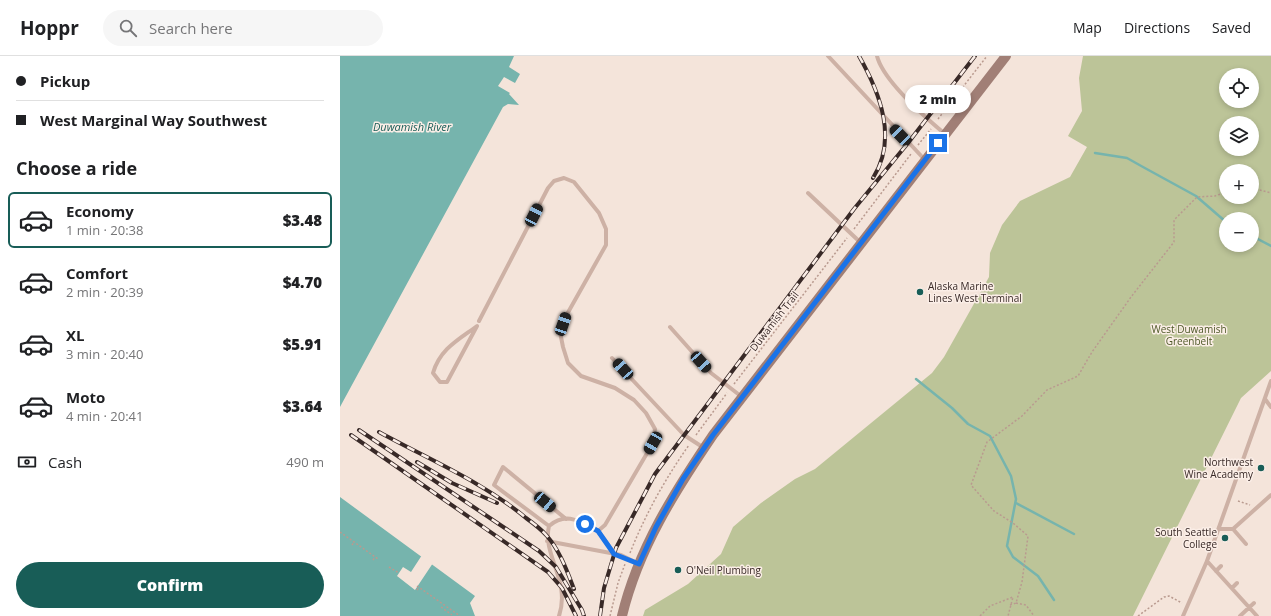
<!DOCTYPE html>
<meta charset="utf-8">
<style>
body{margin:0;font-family:"Open Sans",sans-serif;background:#f6f6f6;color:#202124;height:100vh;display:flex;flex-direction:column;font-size:15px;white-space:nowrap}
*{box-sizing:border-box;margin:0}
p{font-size:13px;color:#757577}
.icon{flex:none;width:22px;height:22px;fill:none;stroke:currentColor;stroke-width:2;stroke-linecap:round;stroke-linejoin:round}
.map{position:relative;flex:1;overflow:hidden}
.drawer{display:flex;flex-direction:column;background:#fff;width:340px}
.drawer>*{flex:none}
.hud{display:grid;align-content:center;height:88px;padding:0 16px;background:#fff}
.controls{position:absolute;left:879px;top:12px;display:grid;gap:8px}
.controls a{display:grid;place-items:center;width:40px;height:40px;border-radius:50%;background:#fff;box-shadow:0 2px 6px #0003;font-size:20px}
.end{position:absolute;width:18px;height:18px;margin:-9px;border:5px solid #1a73e8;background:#fff;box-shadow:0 0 0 2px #fff}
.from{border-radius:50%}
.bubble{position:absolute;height:28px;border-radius:14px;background:#fff;box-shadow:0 2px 6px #0003;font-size:13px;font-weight:800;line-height:28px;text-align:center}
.car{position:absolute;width:12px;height:24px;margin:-12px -6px;border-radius:5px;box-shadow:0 0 3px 1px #0007;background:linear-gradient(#222 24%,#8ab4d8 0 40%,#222 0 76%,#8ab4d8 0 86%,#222 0)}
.hud b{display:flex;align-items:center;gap:14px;height:38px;font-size:15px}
.hud b+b{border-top:1px solid #e0e0e0}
.hud i{width:10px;height:10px;background:#202124}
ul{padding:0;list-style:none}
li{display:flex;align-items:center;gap:12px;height:56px;margin:0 8px 6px;padding:0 8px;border:2px solid transparent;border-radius:6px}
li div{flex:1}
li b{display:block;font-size:15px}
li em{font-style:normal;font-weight:800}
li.on{border-color:#185d57}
li>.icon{width:36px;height:36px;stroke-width:1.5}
h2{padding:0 16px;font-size:18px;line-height:48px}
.pay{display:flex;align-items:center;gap:10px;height:44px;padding:0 16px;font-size:15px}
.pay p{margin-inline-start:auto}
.primary-button{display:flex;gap:8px;margin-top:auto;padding:8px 16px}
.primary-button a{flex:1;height:46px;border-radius:24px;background:#185d57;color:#fff;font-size:16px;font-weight:800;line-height:46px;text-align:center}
header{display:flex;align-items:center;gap:24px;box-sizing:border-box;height:56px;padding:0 20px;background:#fff;border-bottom:1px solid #e0e0e0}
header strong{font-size:19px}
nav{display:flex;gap:22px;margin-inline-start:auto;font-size:14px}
.search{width:280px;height:36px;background:#f6f6f6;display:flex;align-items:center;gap:10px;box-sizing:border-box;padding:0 14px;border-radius:22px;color:#757577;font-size:15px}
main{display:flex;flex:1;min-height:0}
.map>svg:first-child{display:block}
.green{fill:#bcc498;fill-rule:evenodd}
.water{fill:#76b4ad}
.pier{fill:#f4e4da}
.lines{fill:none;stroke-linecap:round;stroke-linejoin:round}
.stream{stroke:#76b4ad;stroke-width:2.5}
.path{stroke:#b99a8f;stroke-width:1.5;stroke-dasharray:2 2;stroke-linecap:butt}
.service{stroke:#cdb1a5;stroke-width:4}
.secondary{stroke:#a17f76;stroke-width:10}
.rail-casing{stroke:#382927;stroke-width:4}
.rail{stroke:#fbeee7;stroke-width:2.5;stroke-dasharray:8;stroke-linecap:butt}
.route{stroke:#1a73e8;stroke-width:5}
.poi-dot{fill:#185d57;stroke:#fbeee7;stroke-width:1.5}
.labels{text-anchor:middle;stroke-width:3;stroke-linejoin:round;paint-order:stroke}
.poi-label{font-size:10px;fill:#382927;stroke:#fbeee7;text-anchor:start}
.street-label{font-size:10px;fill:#382927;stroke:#fbeee7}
.park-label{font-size:10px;fill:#4e5928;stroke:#fbeee7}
.water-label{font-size:11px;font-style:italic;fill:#185d57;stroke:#fbeee7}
</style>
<header>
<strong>Hoppr</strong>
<div class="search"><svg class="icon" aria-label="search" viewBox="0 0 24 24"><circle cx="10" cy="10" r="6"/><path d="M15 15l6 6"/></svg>Search here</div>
<nav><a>Map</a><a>Directions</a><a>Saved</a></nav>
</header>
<main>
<section class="drawer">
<div class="hud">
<b><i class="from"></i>Pickup</b>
<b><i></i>West Marginal Way Southwest</b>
</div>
<h2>Choose a ride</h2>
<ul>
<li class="on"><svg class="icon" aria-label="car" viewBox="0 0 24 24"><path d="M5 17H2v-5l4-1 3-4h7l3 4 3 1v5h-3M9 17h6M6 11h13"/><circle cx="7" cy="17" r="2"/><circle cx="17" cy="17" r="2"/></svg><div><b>Economy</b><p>1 min · 20:38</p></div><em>$3.48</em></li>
<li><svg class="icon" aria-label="car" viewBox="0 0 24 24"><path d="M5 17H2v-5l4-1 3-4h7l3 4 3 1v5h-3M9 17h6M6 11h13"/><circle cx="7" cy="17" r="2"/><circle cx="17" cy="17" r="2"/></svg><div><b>Comfort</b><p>2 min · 20:39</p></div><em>$4.70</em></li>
<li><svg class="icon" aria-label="car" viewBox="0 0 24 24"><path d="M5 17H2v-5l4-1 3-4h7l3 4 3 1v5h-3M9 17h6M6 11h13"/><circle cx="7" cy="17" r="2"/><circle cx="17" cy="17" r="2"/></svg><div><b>XL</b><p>3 min · 20:40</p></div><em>$5.91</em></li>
<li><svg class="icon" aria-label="car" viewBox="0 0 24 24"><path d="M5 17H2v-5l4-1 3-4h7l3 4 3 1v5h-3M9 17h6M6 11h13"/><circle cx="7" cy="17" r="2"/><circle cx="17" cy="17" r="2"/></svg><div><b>Moto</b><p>4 min · 20:41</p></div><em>$3.64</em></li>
</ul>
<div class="pay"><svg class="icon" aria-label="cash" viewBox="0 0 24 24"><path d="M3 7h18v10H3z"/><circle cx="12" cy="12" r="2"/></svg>Cash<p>490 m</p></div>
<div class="primary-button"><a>Confirm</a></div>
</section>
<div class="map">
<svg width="931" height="560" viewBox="0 0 931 560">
<rect width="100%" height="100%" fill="#f4e4da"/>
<path class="green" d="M743,0h188v315l-30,27 -108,218h-490l2,-6 43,-26 33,-30 12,-27 28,-24 34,-24 20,-10 117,-96 12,-16 45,-80 1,-24 12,-28 18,-24 50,-24 17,-30 -19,-11 14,-25 -3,-33zM886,19h26v26h-26zM886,67h26v26h-26zM886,115h26v26h-26zM886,163h26v26h-26z"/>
<path class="water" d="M0,0h174l-5,11 11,7 -5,9 -11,-6 -6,9 12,7 -1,1 10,11 -11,-1 -5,3 -163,300z
M0,441l135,99 -5,7 5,13h-135z"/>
<path class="pier" d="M82,499l11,8 -18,27 -18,-14 6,-9 8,5z"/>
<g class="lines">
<path class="stream" d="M755,97l32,5 16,9 53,29 30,26
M912,180l19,10
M576,323l36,29 16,16 22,12 21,40 5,23 -9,47 6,11 25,19 16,24
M676,447l58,31"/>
<path class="path" d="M598,63l49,-63
M578,89l13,-16
M912,132l19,5
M514,173l57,-75
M394,328l113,-146
M356,379l31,-42
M898,445l12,4
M0,476l38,27
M12,489l2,-3
M290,497c15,-38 35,-74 59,-108
M33,504l2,-3
M49,511l10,6
M77,530l43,30
M77,534l2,-3
M676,547l10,2 8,11
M670,549l6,-2 6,-21 6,-46 -15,-13 -19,-12 -23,-26 16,-43 35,-26 25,-26 31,-14 14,-24 39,-55 43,-55v-22l23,-23 18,-1 11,-4
M101,551l11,8
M270,560l8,-33 7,-19
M640,560l10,-10 23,-9 -5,19
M798,560l26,-19 5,-1 13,7"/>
<path class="service" d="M488,0l97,104
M537,0c6,24 49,62 68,78
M468,137l53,50
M139,265l69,-133 6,-7 10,-3 10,4 25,31 7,16v16l-40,71 -6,16 3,15 5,16 13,13 34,12 19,12 12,13 9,16 -2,14 -48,82 -7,6c-18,-9 -31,-20 -49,-5 -7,29 22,55 10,90
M137,270l-30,56h-7l-7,-9c7,-24 25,-33 44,-47z
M330,271l41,46 31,24
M272,302l72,77 20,13
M925,343l6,8
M209,470l-55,-41 9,-18 63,52
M879,473h14l38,-34
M893,473l13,15
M258,475l16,22
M207,485l74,14 18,9
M867,505l50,55
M876,515l5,-5
M892,532l5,-5
M843,560l24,-55 64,-180
M900,560l14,-13"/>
<path class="secondary" d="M282,560c16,-67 53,-125 91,-181l293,-379"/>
<defs>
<path id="rail" d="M519,0c21,37 39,83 14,122
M19,374l180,121 17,16 26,43 2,6
M39,376c49,27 104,50 147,86 7,5 15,11 21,18 13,15 20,35 27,53
M11,379l197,137 14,16 14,28
M77,406l35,21 45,20
M260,560l4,-28 12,-40 39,-74 199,-265 54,-66 67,-87"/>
</defs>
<use href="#rail" class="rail-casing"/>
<use href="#rail" class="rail"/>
</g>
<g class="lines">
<path class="route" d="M245,468l13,7 16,23 25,10 17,-37 27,-48 30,-44 225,-292"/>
</g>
<g class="poi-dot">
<circle cx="580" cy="236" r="4"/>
<circle cx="921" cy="412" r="4"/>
<circle cx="885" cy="482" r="4"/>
<circle cx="338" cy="514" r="4"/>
</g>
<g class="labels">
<g class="poi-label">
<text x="588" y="234">Alaska Marine<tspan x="588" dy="12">Lines West Terminal</tspan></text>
<text x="913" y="410" text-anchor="end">Northwest<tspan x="913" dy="12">Wine Academy</tspan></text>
<text x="877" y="480" text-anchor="end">South Seattle<tspan x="877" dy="12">College</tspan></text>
<text x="346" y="518">O'Neil Plumbing</text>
</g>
<g class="street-label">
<text transform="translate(434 265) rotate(-52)" y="4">Duwamish Trail</text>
</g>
<g class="park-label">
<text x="849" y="277">West Duwamish<tspan x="849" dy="12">Greenbelt</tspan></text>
</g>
<g class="water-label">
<text x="72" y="75">Duwamish River</text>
</g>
</g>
</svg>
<div class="controls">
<a><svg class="icon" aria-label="locate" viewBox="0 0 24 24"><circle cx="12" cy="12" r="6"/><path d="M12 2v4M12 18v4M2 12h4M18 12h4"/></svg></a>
<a><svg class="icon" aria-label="layers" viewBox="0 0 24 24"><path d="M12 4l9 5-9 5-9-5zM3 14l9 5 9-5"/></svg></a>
<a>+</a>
<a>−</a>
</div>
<i class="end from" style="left:245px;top:468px"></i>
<i class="end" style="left:598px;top:87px"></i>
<div class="bubble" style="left:565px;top:29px;width:66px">2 min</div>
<i class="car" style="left:560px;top:79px;rotate:316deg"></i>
<i class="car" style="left:194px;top:159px;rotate:27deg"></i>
<i class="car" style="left:223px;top:268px;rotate:19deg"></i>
<i class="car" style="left:361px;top:306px;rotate:138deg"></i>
<i class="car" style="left:283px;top:313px;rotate:318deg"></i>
<i class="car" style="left:313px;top:387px;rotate:210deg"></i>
<i class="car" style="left:205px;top:446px;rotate:130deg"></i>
</div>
</main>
